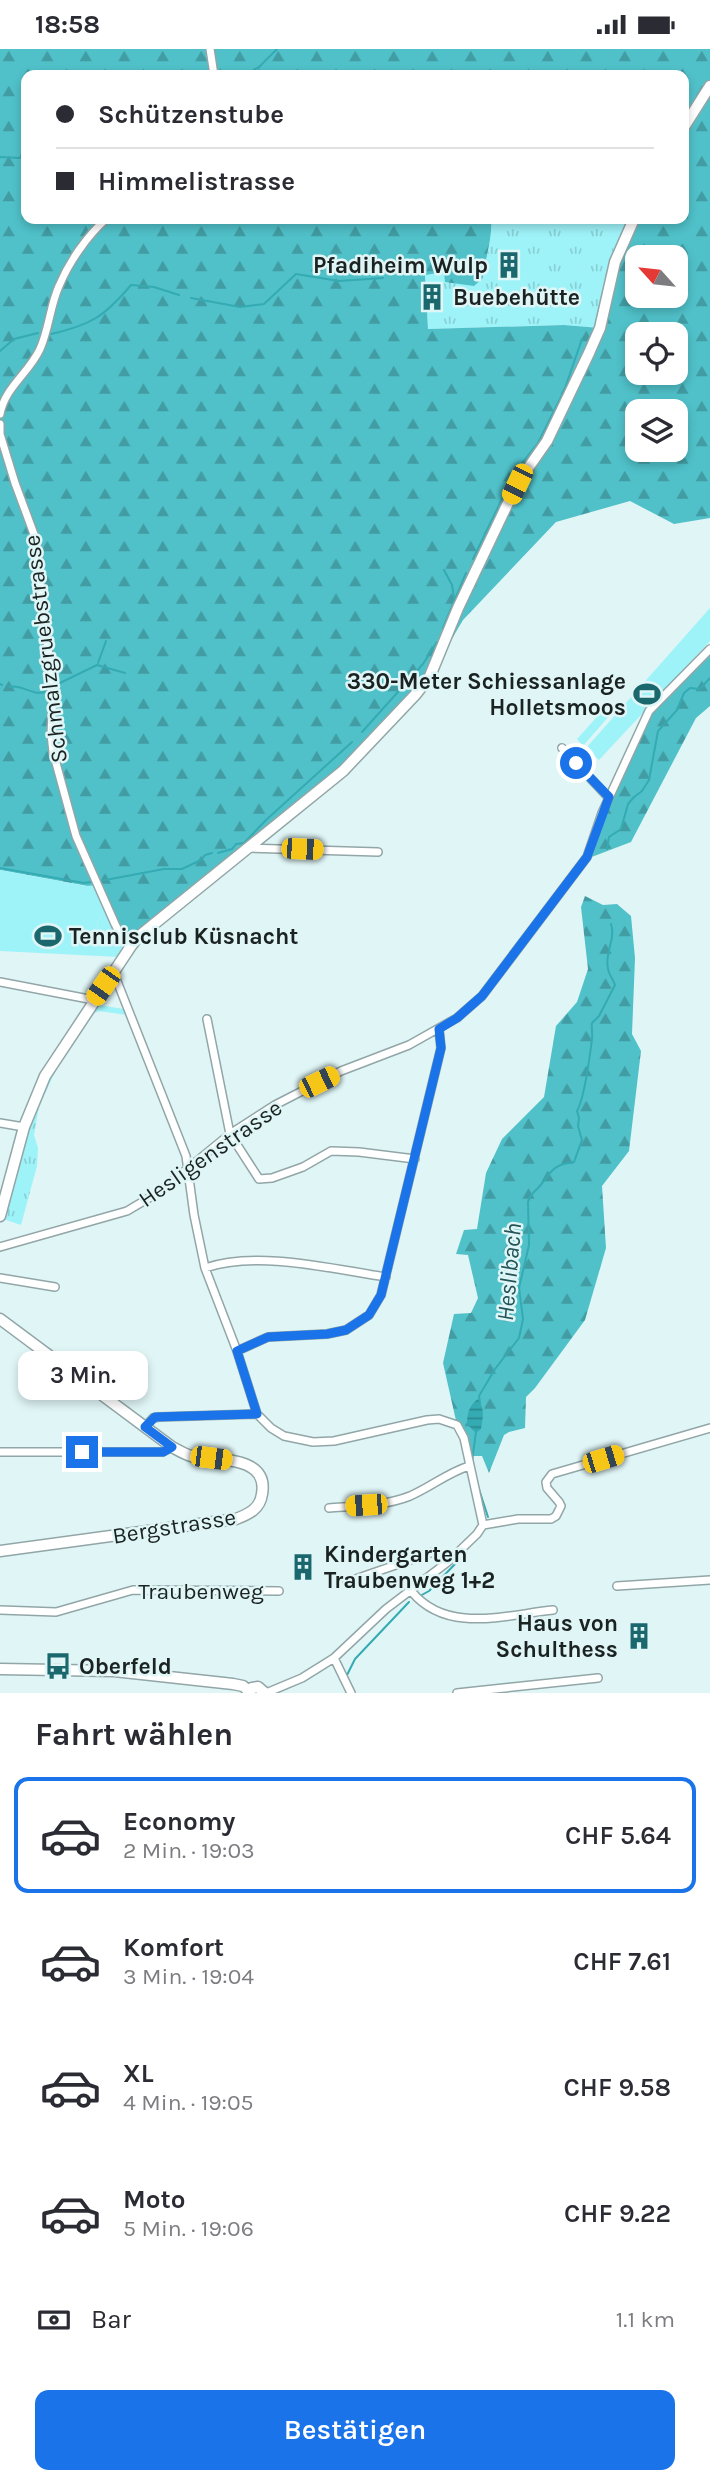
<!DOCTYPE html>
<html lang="de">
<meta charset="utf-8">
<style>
body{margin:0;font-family:Karla,sans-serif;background:#f2f2f3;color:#2b2b33;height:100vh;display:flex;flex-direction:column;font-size:26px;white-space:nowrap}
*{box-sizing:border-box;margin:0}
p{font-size:23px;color:#7c7c81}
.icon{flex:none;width:38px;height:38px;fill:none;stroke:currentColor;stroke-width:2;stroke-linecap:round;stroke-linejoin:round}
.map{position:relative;height:1644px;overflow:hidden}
.side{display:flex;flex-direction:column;background:#fff;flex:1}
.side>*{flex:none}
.hud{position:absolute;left:21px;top:21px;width:668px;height:154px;border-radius:14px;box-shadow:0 4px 10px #0003;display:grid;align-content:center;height:154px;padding:0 35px;background:#fff}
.needle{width:46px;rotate:297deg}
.tools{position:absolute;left:625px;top:196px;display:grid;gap:14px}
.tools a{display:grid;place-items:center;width:63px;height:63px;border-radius:14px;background:#fff;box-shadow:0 4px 10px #0003;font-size:35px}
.end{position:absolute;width:32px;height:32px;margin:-16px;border:9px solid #1a73e8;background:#fff;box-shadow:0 0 0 4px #fff}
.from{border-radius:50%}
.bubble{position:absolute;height:49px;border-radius:14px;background:#fff;box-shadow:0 4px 10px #0003;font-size:23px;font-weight:600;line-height:49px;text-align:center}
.car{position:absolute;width:21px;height:42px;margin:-21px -10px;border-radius:9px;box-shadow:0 0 5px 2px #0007;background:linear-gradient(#f5c518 24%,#345 0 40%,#f5c518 0 76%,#345 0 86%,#f5c518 0)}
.hud b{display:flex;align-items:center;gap:24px;height:66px;font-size:26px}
.hud b+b{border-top:2px solid #e1e1e2}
.hud i{width:18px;height:18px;background:#2b2b33}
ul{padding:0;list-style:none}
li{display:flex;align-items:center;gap:21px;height:116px;margin:0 14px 10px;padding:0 21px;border:4px solid transparent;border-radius:14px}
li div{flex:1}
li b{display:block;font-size:26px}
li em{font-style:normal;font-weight:600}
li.current{border-color:#1a73e8}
li>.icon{width:63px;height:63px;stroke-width:1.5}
h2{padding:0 35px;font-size:32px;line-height:84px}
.pay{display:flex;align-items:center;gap:18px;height:77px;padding:0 35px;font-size:26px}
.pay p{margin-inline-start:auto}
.primary-button{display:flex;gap:14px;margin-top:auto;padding:14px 35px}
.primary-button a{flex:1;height:80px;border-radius:14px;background:#1a73e8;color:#fff;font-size:28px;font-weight:600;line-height:80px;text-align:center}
.status{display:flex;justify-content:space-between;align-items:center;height:49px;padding:0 35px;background:#fff;direction:ltr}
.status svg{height:19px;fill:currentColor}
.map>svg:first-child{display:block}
.grass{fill:url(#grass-tufts)}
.forest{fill:url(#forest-firs);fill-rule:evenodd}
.garden{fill:#9ef3f9}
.water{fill:url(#water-rules)}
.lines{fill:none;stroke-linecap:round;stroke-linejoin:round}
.stream{stroke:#34aab2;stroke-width:2}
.minor-casing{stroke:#92a6a7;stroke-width:10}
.tertiary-casing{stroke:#92a6a7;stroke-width:13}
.minor{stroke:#fff;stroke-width:7}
.tertiary{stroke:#fff;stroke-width:10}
.route{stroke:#1a73e8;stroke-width:9}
.labels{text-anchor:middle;stroke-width:5;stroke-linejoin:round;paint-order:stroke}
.poi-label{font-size:23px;font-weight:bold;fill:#1a2222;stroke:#e0f5f6;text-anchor:start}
.street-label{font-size:23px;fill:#1a2222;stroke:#e0f5f6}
.water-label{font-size:24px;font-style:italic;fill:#235457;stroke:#e0f5f6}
</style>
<div class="status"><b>18:58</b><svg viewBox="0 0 49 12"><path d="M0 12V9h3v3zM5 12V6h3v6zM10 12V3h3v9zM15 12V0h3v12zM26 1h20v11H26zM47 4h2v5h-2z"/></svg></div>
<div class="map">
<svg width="710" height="1644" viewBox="0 0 710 1644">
<defs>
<pattern id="grass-tufts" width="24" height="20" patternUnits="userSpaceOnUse" patternTransform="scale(1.75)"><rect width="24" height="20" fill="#9ef3f9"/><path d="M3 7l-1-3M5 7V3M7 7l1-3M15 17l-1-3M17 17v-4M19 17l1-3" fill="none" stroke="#88d0d5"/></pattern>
<pattern id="forest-firs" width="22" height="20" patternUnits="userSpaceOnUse" patternTransform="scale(1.75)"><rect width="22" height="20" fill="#50c1c9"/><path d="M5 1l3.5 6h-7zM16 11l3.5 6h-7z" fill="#429ca3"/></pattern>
<pattern id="water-rules" width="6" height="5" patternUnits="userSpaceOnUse" patternTransform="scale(1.75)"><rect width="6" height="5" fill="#34aab2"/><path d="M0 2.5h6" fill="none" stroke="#2b8a90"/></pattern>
</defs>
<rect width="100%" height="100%" fill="#e0f5f6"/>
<path class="grass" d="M491,170h140l-31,109 -36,-3 -136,4 -3,-55 19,-2 39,7c2,-20 10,-41 8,-60z
M106,862l9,24c-4,5 -12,6 -18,3l1,-18z
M99,956l25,4 3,6 -28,-4 -6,3 -33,47 -21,46 -5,28 4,13 -1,18 -16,59 -21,-7 24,-91 23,-48 44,-69z"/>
<path class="forest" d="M0,0h710v469l-36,6 -44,-23 -74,21 -93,98 -26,44 -96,102 -210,180 -38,-59 -93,-17zM26,26h658v144h-53l-31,109 -36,-3 -136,4 -3,-54 19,-3 1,10 29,4 9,-8c2,-19 10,-41 8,-59h-465zM637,208h39v39h-39zM637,285h39v39h-39zM637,362h39v39h-39z
M710,607v50l-14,12 -65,124 -42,16 17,-47 47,-102z
M585,847l18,9 14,-1 14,12 4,42 -3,76 9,17 -12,100 -27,35 4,62 -21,72 -50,68 -9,9 -1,31 -16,4 -5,3 -15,38 -7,-17h-15l-10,-31 -14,-62 11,-49 17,-1 7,-15 -10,-43 -12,-1 8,-24 13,-1 9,-56 16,-34 42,-42 12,-71 21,-24 11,-33 -7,-62z"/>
<path class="garden" d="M710,559v33l-111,119 -13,-12z
M604,660l6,6 -27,31 -6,-7z
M0,821l86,16 11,-1 11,24 -10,11 -1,18 10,1 8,-4 8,13 -4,9 -119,-6z"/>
<path class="water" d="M478,1350c7,10 5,19 3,30l-5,4 -9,-9c0,-10 2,-19 11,-25z"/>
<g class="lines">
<path class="stream" d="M245,26l14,-8 18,-18
M0,108l20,1 6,-13
M191,249l49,9 24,-3 32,-30 43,7 44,-3
M51,285c40,-9 54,-18 80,-49l23,2 25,8
M0,302l14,-12 24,-6
M473,510l42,-87 23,-29 26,-52 18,-52
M444,521l8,15 2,13
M443,579l23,-55
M98,614l8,-22
M60,634l37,-18 28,8
M0,635l2,1
M9,638c13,-3 23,9 36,5
M362,683l61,-68 14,-22
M607,800l2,-12 12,-8 7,-25 6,-7 8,-6 7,-11 9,-49 19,-21 7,-17 6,-5 10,1 10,-11
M218,804l14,-4 4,-5 8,-1 22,-23 86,-78
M0,819l84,15 7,-1
M100,832l64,-12h18l19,-9 4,-5 7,-2
M480,1354l-1,-7 16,-27 24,-31 4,-19 -4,-31 10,-43 -1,-43c2,-7 5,-9 10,-14 14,-15 12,-23 36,-26l8,-22 -4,-14 1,-8 -2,-7c7,-12 13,-56 15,-72 1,-6 -1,-10 0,-16l7,-7 16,-31c-2,-6 -6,-10 -7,-16 -4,-16 8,-29 3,-45
M472,1412l4,-29
M477,1434l11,34
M420,1547l9,-5 28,-29
M347,1626l8,-16 54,-57"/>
<defs>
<path id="minor" d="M210,0l4,26
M0,365c5,-27 29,-41 40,-65 9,-20 10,-43 19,-63 10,-24 28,-50 47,-67
M0,375v10l15,49 20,54 3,16 3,40 12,96 -2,45 2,18 23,84 39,88 7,14 9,8
M562,699l47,50
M249,799l129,4
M113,922l73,185 8,59 11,53 32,83 20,63 14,14 13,8 29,6 21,-1 93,-21 12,-1 18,6 7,13 19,87
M0,933l94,18
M207,970l23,115 29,45 13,-1 31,-11 28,-16 28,1 56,7
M0,1074l24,4
M0,1198l127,-36 32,-19 71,-58 45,-29 66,-34 68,-26 48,-27 25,-22 105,-139 15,-44 47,-102 61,-62
M205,1219c53,-18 127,1 181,9
M0,1229l55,9
M237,1302l31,-14 59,-3 19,-4 23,-15 12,-20 60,-247 -2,-19
M145,1378l8,-9 6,-1 98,-3
M0,1403h163l9,-5
M329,1459c27,-2 56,-2 81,-12 21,-9 37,-23 59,-30
M483,1476l35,-6h33l5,-3 5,-10 -2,-4 -12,-14 -1,-6 6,-8 158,-46
M347,1533l86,-30 5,1 11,8
M617,1537l93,-6
M412,1543c35,42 93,23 141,18
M0,1561l56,2 77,-22 146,1
M334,1609l17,35
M266,1644l36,-15 32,-20 52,-49 63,-48 28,-27 6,-9
M457,1644l141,-15"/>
<path id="tertiary" d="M684,78l26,-41
M0,1167l24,-89 21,-51 86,-130 7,-9 205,-166 73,-77 14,-18 28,-68 59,-124 30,-43 42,-88 11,-25 15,-66 19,-43
M0,1270l172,128c6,3 12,7 19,9 24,4 78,-1 71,38 -2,15 -13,20 -26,25l-236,32
M0,1620l114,2 119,13 10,2 6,5
M248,1644l4,-5 6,-1 7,6"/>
</defs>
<use href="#minor" class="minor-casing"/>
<use href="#tertiary" class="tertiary-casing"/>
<use href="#minor" class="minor"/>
<use href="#tertiary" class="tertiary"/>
</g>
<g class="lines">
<path class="route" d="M82,1403h81l9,-5 -27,-20 10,-10 102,-3 -20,-63 31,-14 59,-3 19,-4 23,-15 12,-20 60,-247 -2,-19 18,-11 25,-22 105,-139 22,-60 -33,-34"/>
</g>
<defs>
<symbol id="building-bare" viewBox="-9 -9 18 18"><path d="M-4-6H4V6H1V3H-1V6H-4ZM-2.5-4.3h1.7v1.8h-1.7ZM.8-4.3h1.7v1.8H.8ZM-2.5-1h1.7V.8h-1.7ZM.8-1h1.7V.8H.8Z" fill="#1a686d" stroke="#e0f5f6" stroke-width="2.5" paint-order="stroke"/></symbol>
<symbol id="stadium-bare" viewBox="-9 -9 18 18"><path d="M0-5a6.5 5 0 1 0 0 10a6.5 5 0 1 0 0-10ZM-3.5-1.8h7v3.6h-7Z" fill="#1a686d" stroke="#e0f5f6" stroke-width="2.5" paint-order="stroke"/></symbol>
<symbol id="bus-bare" viewBox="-9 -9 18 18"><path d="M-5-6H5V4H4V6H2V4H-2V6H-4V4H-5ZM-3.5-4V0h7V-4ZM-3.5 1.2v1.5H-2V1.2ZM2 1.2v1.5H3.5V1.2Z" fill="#1a686d" stroke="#e0f5f6" stroke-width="2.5" paint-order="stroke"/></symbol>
</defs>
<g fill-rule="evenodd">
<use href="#building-bare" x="490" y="197" width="38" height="38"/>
<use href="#building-bare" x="413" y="229" width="38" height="38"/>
<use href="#stadium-bare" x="628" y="626" width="38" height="38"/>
<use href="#stadium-bare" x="29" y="868" width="38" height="38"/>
<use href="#building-bare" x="284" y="1499" width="38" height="38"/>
<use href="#building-bare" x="620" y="1568" width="38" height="38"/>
<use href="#bus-bare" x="39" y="1598" width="38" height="38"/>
</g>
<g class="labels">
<g class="poi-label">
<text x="488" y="224" text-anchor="end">Pfadiheim Wulp</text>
<text x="453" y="256">Buebehütte</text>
<text x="626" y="640" text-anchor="end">330-Meter Schiessanlage<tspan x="626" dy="26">Holletsmoos</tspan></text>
<text x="69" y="895">Tennisclub Küsnacht</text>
<text x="324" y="1513">Kindergarten<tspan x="324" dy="26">Traubenweg 1+2</tspan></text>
<text x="618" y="1582" text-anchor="end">Haus von<tspan x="618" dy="26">Schulthess</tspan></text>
<text x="79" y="1625">Oberfeld</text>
</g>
<g class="street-label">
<text transform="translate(45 600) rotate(-97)" y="8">Schmalzgruebstrasse</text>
<text transform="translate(210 1104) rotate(-35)" y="8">Hesligenstrasse</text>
<text transform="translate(174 1477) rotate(-9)" y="8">Bergstrasse</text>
<text x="201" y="1550">Traubenweg</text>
</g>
<g class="water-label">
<text transform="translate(509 1223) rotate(-85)" y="8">Heslibach</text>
</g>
</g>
</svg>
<div class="tools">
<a><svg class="needle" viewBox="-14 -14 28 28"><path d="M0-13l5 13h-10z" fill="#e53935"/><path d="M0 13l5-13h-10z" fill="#7c7c81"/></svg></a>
<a><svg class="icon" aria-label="locate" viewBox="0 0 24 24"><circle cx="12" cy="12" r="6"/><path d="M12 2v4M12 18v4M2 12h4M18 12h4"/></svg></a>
<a><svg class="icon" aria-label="layers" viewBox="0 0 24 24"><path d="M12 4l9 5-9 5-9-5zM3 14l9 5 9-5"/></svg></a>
</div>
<i class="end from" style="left:576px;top:714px"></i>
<i class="end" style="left:82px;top:1403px"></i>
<div class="bubble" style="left:18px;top:1302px;width:130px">3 Min.</div>
<i class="car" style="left:517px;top:435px;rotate:206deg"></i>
<i class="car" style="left:302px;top:800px;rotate:92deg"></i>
<i class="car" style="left:103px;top:937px;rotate:215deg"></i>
<i class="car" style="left:319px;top:1033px;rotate:64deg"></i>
<i class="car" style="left:211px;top:1409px;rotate:97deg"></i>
<i class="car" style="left:603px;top:1410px;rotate:73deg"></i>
<i class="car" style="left:366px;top:1456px;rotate:266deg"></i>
<div class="hud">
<b><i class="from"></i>Schützenstube</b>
<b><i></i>Himmelistrasse</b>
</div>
</div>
<section class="side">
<h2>Fahrt wählen</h2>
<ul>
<li class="current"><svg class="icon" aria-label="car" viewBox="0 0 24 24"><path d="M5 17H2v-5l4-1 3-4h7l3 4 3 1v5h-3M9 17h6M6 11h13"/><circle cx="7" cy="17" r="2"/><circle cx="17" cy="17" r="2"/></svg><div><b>Economy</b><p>2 Min. · 19:03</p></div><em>CHF 5.64</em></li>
<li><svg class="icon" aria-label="car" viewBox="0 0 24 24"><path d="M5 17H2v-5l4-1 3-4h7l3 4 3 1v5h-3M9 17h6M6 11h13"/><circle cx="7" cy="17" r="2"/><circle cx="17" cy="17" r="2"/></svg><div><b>Komfort</b><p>3 Min. · 19:04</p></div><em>CHF 7.61</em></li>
<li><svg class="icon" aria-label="car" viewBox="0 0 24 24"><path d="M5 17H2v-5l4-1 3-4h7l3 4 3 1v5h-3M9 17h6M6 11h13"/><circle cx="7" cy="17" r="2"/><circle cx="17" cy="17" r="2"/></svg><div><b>XL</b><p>4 Min. · 19:05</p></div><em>CHF 9.58</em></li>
<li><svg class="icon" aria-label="car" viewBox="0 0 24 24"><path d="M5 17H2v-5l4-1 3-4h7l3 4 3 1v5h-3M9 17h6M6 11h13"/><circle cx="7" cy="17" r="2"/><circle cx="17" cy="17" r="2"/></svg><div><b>Moto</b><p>5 Min. · 19:06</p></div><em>CHF 9.22</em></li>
</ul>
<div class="pay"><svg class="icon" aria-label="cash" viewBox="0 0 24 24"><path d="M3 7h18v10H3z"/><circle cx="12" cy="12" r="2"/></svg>Bar<p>1.1 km</p></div>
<div class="primary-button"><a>Bestätigen</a></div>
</section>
